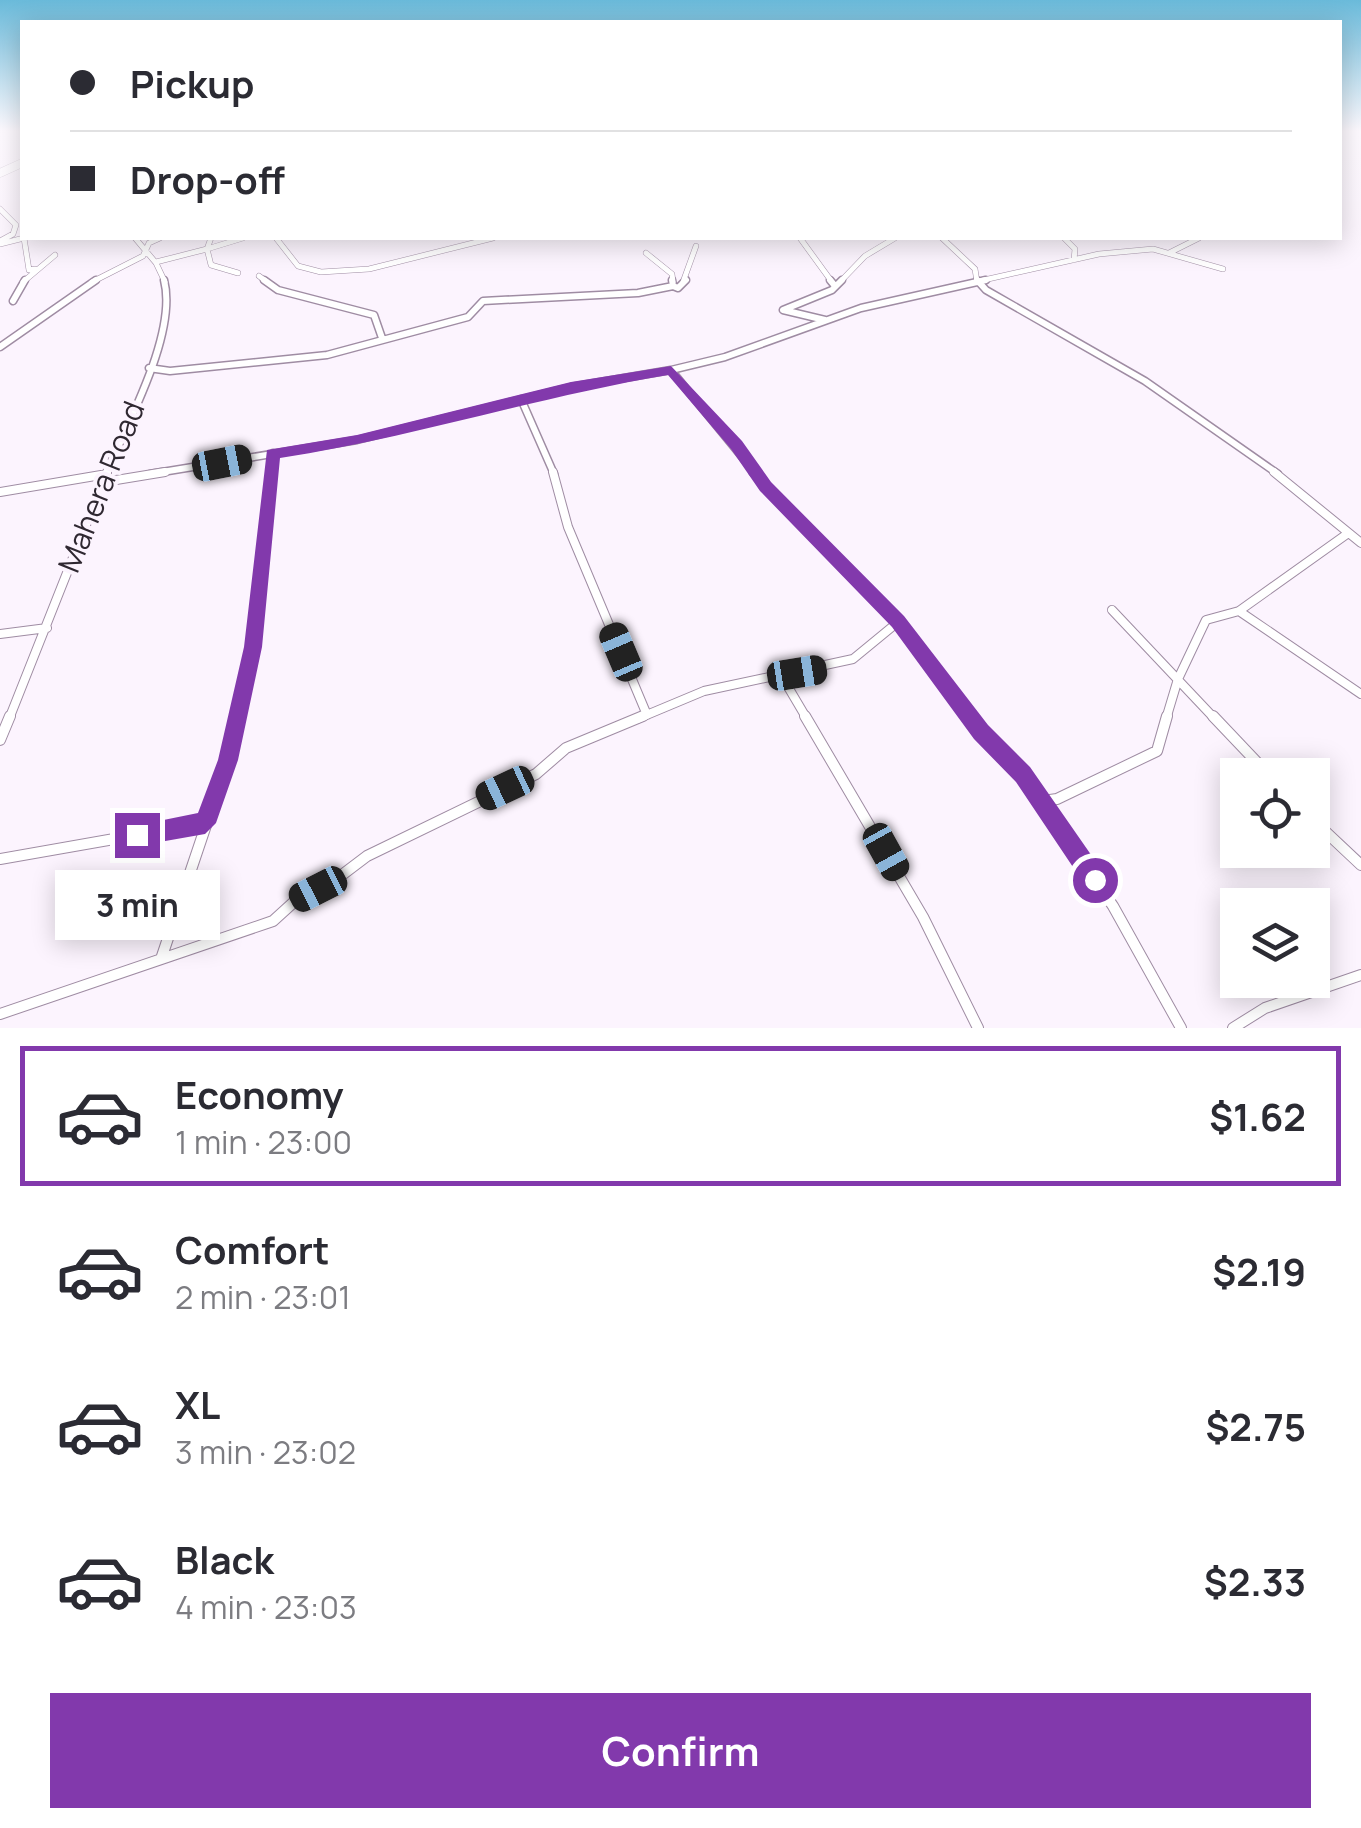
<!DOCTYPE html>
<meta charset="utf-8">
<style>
body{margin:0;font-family:Manrope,sans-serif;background:#f7f7f7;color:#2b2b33;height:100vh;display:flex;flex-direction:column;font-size:38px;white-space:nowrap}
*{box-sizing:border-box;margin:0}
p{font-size:32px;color:#7c7c81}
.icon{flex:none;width:55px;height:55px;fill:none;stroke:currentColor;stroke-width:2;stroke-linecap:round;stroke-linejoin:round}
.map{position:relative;height:1028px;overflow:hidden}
.details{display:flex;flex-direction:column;background:#fff;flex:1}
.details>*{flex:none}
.top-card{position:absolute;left:20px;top:20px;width:1322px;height:220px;border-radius:0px;box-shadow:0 5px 25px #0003;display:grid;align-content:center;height:220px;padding:0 50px;background:#fff}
.buttons{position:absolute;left:1220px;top:758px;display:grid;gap:20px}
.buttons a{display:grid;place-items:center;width:110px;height:110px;border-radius:0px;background:#fff;box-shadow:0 5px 25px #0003;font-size:50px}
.end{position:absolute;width:45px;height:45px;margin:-22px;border:12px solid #8239ac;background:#fff;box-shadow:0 0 0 5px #fff}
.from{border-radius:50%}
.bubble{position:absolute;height:70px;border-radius:0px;background:#fff;box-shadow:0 5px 25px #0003;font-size:32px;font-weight:700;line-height:70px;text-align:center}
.car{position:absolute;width:30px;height:60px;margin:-30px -15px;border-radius:12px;box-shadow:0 0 8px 2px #0007;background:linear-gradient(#222 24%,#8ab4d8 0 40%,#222 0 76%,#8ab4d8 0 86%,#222 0)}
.top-card b{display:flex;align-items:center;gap:35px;height:95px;font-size:38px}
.top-card b+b{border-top:2px solid #e1e1e2}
.top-card i{width:25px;height:25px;background:#2b2b33}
ul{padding:18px 0 0;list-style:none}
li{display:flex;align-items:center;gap:30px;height:140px;margin:0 20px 15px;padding:0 30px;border:5px solid transparent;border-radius:0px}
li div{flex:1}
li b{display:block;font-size:38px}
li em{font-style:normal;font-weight:700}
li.selected{border-color:#8239ac}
li>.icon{width:90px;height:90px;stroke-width:1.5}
.button{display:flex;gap:20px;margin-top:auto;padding:20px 50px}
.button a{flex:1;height:115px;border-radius:0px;background:#8239ac;color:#fff;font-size:40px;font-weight:700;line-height:115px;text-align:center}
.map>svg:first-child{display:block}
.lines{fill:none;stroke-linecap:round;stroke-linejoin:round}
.street-far3-casing{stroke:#9f8ca3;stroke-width:6}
.street-far2-casing{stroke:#9f8ca3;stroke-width:9}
.street-far1-casing{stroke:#9f8ca3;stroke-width:10}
.street-casing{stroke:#9f8ca3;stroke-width:12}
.primary-casing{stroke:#9f8ca3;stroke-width:9}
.street-far3{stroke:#fff;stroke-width:5}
.street-far2{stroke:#fff;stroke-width:6}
.street-far1{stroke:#fff;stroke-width:8}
.street{stroke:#fff;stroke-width:10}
.primary{stroke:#fff;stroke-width:8}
.route{fill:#8239ac}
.labels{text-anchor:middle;stroke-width:8;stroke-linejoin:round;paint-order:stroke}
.street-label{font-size:30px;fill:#2f2831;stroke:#fcf4fe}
</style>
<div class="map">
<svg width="1361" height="1028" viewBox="0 0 1361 1028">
<rect width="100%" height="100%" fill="#fcf4fe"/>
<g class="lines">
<defs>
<path id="street-far3" d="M0,130h4
M0,209l16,16 -3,9 -13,7
M135,238l21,25 9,19
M276,238l22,28 23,6 48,-3 124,-31
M800,238l32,44
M942,238l33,31 2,13
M1064,238l11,11 -1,11
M0,244l24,-6 5,32 6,-1
M646,253l26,21 1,8
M1169,253l30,-15
M156,262l51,-13 4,-11
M238,273l-27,-8 -4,-16 36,-11
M259,276l8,6
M23,282l32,-27
M92,282l51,-26 6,-13 11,-5
M683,282l13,-36
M840,282l25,-26 30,-18
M975,282l124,-28 54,-5 70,20"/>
<path id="street-far2" d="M264,280l14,10 96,25 8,23
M830,280l5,6
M977,280l9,10 159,91 133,93
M673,286l5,2 8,-8
M13,301l12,-21
M825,320l-42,-10 49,-20 10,-10
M0,347l96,-67
M149,368l21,3 157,-16 141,-38 15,-16 155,-8 35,-7 -1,-6
M671,370l85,104
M521,399l33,75
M106,474c21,-50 72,-141 58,-194
M150,474l207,-34 214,-53 100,-17 54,-13 136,-49 125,-28
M271,474l2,-21"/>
<path id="street-far1" d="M553,472l15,55 79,188
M753,472l131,133 87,114
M1274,472l87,71
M104,482l61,-10
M0,492l107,-18
M1112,610l103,109
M1239,611l122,83
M0,634l47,-6
M781,675l26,44
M9,719l98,-247
M237,719l16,-72 18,-175
M637,719l67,-28 149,-32 45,-37
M1166,719l12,-40 28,-59 33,-9 108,-77"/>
<path id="street" d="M805,716l118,201 55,111
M969,716l54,58 90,132 68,122
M1213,716l56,59
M0,740l10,-24
M1043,801l14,-2 100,-48 10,-35
M1312,819l49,46
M0,859l205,-36
M161,959l67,-199 10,-44
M0,1014l273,-93 22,-20 35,-17 37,-28 169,-82 30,-26 77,-32
M1233,1028l32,-20 96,-33"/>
<path id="primary" d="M0,173l22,-10"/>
</defs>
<use href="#street-far3" class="street-far3-casing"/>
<use href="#street-far2" class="street-far2-casing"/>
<use href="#street-far1" class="street-far1-casing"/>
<use href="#street" class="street-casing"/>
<use href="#primary" class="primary-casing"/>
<use href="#street-far3" class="street-far3"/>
<use href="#street-far2" class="street-far2"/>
<use href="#street-far1" class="street-far1"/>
<use href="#street" class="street"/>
<use href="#primary" class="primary"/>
</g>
<linearGradient id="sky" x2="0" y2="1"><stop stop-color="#6abada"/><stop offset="0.48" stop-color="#fefaff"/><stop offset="1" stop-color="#fefaff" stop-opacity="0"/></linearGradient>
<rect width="1361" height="273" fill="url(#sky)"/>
<path class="route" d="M671,366l71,75 29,41 133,134 84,109 42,42 73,105v16h-16l-71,-106 -42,-43 -82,-112 -132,-136 -29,-42 -63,-74c-131,22 -257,63 -388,83l-18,189 -24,113 -22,63 -11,11 -68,12 -8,-3v-16l69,-14 20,-53 26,-113 23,-197 90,-15 214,-53z"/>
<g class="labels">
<g class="street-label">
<text transform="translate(102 487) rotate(-68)" y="10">Mahera Road</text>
</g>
</g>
</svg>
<div class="buttons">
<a><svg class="icon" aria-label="locate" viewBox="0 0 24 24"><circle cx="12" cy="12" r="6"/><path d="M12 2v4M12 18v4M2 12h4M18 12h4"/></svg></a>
<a><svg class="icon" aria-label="layers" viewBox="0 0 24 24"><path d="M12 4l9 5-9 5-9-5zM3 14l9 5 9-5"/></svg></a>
</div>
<i class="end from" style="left:1095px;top:880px"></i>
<i class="end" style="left:137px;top:835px"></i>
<div class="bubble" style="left:55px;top:870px;width:165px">3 min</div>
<i class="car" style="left:222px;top:463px;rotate:79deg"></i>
<i class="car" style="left:621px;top:652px;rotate:337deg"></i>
<i class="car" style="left:797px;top:673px;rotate:81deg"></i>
<i class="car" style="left:505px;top:788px;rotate:245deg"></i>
<i class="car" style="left:886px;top:852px;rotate:151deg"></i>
<i class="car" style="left:318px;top:889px;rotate:243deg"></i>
<div class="top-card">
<b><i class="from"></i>Pickup</b>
<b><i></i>Drop-off</b>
</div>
</div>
<section class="details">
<ul>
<li class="selected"><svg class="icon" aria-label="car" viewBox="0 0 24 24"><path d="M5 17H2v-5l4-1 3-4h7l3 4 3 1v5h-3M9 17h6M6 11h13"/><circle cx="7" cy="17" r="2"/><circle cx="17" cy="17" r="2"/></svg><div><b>Economy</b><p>1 min · 23:00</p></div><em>$1.62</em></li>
<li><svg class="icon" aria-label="car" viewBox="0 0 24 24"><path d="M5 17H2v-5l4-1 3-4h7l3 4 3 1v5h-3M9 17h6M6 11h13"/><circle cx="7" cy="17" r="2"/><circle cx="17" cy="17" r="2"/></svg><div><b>Comfort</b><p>2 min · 23:01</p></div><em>$2.19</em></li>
<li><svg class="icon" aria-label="car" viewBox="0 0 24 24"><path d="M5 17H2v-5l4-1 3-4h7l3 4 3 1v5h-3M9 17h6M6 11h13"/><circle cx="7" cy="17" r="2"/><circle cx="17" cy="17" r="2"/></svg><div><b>XL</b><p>3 min · 23:02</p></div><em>$2.75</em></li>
<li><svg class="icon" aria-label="car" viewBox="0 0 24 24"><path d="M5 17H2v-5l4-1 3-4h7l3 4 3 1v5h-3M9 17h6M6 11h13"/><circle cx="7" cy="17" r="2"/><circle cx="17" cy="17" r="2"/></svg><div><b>Black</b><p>4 min · 23:03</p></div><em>$2.33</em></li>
</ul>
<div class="button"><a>Confirm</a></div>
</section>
